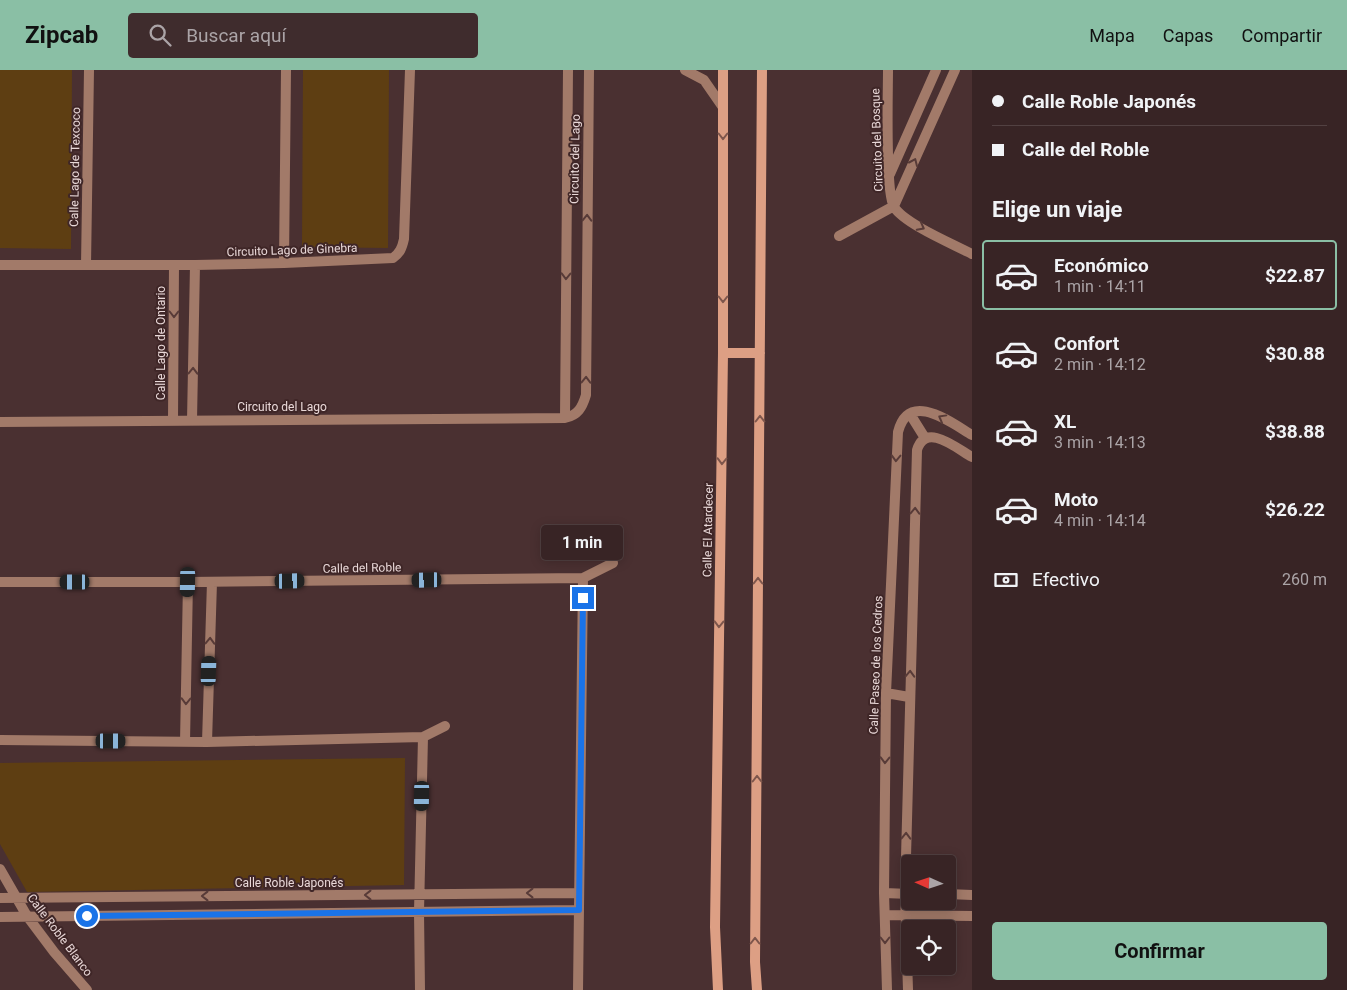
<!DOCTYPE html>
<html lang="es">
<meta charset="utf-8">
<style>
body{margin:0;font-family:Roboto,sans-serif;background:#3f2c2d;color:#f1f3f6;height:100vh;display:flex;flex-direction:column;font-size:19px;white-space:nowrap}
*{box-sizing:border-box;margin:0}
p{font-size:16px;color:#aba4a7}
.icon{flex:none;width:28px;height:28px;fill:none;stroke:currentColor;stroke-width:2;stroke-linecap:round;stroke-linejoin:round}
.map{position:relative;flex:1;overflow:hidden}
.details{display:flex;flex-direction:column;background:#382425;width:375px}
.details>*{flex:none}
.banner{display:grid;align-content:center;height:110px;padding:0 20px;background:#382425}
.needle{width:32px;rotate:273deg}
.tools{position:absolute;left:901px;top:785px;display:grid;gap:10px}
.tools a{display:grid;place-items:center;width:55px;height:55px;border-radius:5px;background:#382425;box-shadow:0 2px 12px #0003,0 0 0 1px #524142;font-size:25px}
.end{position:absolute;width:22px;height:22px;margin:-11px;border:6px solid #1a73e8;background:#fff;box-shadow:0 0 0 2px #fff}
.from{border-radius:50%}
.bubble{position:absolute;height:35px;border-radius:5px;background:#382425;box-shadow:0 2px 12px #0003,0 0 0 1px #524142;font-size:16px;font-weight:700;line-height:35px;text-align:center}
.car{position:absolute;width:15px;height:30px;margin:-15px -8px;border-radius:6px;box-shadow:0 0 4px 1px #0007;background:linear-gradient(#222 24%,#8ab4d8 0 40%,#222 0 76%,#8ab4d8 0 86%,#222 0)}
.banner b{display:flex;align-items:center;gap:18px;height:48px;font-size:19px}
.banner b+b{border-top:1px solid #524142}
.banner i{width:12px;height:12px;background:#f1f3f6}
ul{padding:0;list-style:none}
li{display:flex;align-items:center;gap:15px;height:70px;margin:0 10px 8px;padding:0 10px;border:2px solid transparent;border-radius:5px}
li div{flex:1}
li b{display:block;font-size:19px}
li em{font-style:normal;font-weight:700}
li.on{border-color:#8abfa5}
li>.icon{width:45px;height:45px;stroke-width:1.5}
h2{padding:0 20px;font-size:22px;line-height:60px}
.pay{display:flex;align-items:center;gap:12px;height:55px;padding:0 20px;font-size:19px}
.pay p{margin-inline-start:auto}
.button{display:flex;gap:10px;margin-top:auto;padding:10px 20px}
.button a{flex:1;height:58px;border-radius:5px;background:#8abfa5;color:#111;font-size:20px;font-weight:700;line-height:58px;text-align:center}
header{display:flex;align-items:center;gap:30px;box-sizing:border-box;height:70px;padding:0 25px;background:#8abfa5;color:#111}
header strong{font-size:24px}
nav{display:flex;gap:28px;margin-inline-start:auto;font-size:18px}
.search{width:350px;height:45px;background:#3f2c2d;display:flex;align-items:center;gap:12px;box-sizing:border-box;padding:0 18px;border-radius:5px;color:#aba4a7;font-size:19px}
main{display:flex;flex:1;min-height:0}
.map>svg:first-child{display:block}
.green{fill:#5e3e12}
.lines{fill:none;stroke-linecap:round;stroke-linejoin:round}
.street{stroke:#a27a69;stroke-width:10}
.secondary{stroke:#dd9f84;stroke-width:10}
.oneway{stroke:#7e564c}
.oneway2{stroke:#583b38}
.route{stroke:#1a73e8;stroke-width:6}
.labels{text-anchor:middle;stroke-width:4;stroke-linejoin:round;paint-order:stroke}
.street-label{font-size:12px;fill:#e9d8d8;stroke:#3f2627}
</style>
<header>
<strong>Zipcab</strong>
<div class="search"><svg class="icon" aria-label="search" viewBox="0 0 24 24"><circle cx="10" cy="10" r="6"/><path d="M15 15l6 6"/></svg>Buscar aquí</div>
<nav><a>Mapa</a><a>Capas</a><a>Compartir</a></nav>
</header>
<main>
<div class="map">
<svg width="972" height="920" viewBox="0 0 972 920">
<rect width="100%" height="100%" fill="#4a3031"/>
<path class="green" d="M0,0h72l-1,179 -71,-1z
M303,0h86l-1,178 -86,-1z
M405,688l-1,127 -377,7 -27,-48v-81z"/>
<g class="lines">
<path class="street" d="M685,0l19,10 18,26
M888,0c0,23 -3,121 6,137 11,17 59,37 78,47
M890,104l46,-104
M839,166l55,-30 61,-136
M284,193l2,-193
M0,195h195l89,-2 109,-5c7,-5 9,-10 11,-19l6,-169
M86,195l3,-195
M910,344l15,24
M565,348l3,-348
M173,350l1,-155
M192,350l3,-155
M0,352l565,-4c13,-3 17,-10 21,-23l3,-325
M0,512h188l395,-4 30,-15
M886,623l23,4
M0,670l207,2 216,-5 22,-11
M185,672l3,-160
M207,672l5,-160
M0,799l27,47 27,36 33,38
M884,823l26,1
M948,824l24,1
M0,828l579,-5
M885,845l87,1
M0,847l579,-7
M420,920l-1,-78 4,-175
M578,920l5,-412
M887,920l-3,-97 2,-200 12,-261c11,-42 52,-10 74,3
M908,920l-3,-96 12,-444c9,-28 39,-2 55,7"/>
<path class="secondary" d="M723,283h37
M718,920l-3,-63 8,-574v-283
M757,920l-2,-28 7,-892"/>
</g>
<defs><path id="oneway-chevron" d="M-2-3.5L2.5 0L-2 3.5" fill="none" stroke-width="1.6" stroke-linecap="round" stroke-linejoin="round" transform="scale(1.25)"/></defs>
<g class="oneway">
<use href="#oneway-chevron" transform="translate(723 66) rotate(90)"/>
<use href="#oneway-chevron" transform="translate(723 229) rotate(90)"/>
<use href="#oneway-chevron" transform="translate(760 349) rotate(-90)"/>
<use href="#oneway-chevron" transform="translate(722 391) rotate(91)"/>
<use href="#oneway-chevron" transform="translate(758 511) rotate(-90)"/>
<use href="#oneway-chevron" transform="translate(719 554) rotate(91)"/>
<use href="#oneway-chevron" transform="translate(757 709) rotate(-90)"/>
<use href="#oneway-chevron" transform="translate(755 871) rotate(-90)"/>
</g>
<g class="oneway2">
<use href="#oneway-chevron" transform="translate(914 92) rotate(-66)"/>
<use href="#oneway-chevron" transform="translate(587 148) rotate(-89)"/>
<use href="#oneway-chevron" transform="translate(921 157) rotate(28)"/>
<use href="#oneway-chevron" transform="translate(566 206) rotate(91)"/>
<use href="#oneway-chevron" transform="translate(174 244) rotate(90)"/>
<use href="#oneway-chevron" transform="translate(193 301) rotate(-89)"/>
<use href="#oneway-chevron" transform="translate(586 310) rotate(-89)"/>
<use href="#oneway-chevron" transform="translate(942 348) rotate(-151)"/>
<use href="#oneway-chevron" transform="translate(896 388) rotate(92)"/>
<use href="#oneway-chevron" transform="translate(915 441) rotate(-88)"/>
<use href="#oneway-chevron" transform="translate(210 571) rotate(-88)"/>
<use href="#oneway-chevron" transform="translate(910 604) rotate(-88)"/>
<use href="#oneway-chevron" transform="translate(186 631) rotate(91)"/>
<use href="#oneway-chevron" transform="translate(885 690) rotate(91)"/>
<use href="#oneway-chevron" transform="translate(906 766) rotate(-89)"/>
<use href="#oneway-chevron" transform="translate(530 823) rotate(180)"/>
<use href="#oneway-chevron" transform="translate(368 825) rotate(180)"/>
<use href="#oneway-chevron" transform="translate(205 826) rotate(180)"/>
<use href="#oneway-chevron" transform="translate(885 870) rotate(90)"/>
</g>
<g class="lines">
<path class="route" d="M87,846l492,-6 4,-312"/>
</g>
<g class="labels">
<g class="street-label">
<text transform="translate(877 70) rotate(-92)" y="4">Circuito del Bosque</text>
<text transform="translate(575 89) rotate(-89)" y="4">Circuito del Lago</text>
<text transform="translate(75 97) rotate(-89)" y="4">Calle Lago de Texcoco</text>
<text transform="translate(292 180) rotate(-2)" y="4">Circuito Lago de Ginebra</text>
<text transform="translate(161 273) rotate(-90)" y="4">Calle Lago de Ontario</text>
<text x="282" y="341">Circuito del Lago</text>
<text transform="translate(708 460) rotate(-89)" y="4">Calle El Atardecer</text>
<text transform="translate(362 498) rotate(-1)" y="4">Calle del Roble</text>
<text transform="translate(876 595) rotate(-88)" y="4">Calle Paseo de los Cedros</text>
<text x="289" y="817">Calle Roble Japonés</text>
<text transform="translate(60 865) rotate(53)" y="4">Calle Roble Blanco</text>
</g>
</g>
</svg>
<div class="tools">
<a><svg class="needle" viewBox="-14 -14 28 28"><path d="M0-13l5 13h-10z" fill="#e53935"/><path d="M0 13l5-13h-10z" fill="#aba4a7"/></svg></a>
<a><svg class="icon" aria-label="locate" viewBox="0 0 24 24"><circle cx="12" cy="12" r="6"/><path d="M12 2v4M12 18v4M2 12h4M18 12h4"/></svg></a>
</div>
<i class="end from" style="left:87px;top:846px"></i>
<i class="end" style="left:583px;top:528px"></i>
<div class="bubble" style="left:541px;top:455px;width:82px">1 min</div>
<i class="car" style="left:427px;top:510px;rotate:269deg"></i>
<i class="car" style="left:290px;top:511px;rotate:89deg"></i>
<i class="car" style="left:75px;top:512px;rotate:270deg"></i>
<i class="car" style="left:188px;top:512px;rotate:181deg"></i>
<i class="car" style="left:209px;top:601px;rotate:2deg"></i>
<i class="car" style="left:111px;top:671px;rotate:90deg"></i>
<i class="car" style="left:422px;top:726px;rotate:181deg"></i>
</div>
<section class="details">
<div class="banner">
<b><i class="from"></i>Calle Roble Japonés</b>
<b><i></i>Calle del Roble</b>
</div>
<h2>Elige un viaje</h2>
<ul>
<li class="on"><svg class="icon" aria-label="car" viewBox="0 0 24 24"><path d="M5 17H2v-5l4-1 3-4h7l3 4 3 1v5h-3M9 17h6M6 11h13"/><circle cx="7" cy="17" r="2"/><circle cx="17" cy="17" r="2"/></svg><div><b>Económico</b><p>1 min · 14:11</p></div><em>$22.87</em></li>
<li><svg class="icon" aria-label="car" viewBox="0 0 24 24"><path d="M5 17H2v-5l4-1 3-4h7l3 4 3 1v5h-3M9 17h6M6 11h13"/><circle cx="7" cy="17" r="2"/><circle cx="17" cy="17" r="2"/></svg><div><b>Confort</b><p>2 min · 14:12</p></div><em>$30.88</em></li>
<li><svg class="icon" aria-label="car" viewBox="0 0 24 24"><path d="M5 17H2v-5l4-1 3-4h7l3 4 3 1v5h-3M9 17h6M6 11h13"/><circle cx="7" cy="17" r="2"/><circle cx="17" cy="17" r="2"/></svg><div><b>XL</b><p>3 min · 14:13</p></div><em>$38.88</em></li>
<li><svg class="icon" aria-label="car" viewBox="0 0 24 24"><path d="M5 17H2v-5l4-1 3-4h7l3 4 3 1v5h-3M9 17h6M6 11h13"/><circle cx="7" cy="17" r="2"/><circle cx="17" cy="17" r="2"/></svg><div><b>Moto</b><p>4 min · 14:14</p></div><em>$26.22</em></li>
</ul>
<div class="pay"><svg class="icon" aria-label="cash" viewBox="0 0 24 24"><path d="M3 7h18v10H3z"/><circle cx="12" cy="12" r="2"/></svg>Efectivo<p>260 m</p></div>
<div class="button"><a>Confirmar</a></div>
</section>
</main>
